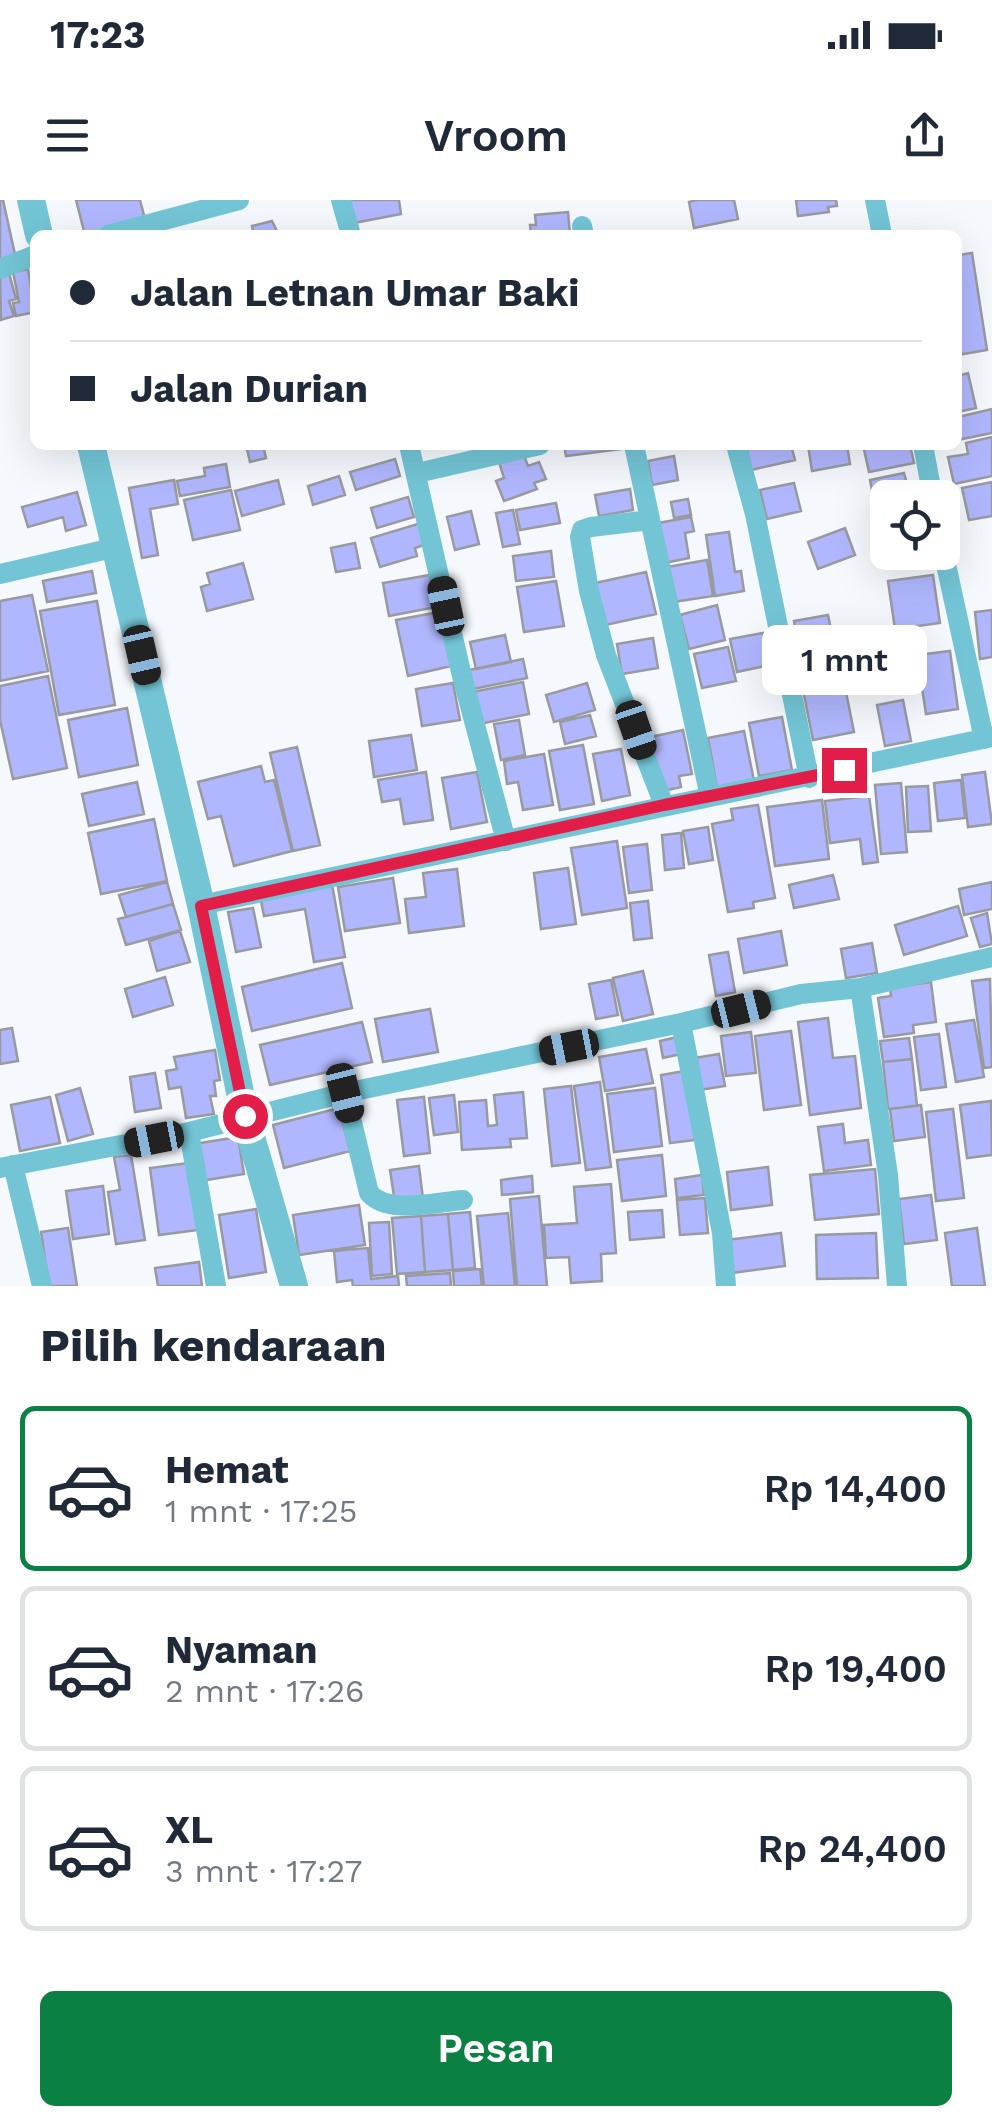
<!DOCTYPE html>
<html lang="id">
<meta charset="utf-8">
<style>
body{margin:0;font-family:"Work Sans",sans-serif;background:#f2f2f3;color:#1f2937;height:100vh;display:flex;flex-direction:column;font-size:38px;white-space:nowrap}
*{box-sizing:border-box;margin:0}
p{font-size:32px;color:#747a83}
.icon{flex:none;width:55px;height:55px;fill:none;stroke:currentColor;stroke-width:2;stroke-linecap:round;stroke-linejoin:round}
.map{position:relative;height:1086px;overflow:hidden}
.drawer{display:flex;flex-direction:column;background:#fff;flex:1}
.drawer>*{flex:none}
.guide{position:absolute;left:30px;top:30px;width:932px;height:220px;border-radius:15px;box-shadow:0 10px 40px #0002;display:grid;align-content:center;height:220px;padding:0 40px;background:#fff}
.buttons{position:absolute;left:870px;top:280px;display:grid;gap:20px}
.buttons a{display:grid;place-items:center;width:90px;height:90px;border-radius:15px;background:#fff;box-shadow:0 10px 40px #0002;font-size:50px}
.end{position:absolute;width:45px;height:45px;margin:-22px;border:12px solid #e11d48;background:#fff;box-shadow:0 0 0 5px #fff}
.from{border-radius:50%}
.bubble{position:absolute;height:70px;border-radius:15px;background:#fff;box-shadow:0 10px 40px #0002;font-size:32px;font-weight:600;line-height:70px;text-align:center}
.car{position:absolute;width:30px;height:60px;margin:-30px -15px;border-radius:12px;box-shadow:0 0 8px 2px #0007;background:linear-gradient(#222 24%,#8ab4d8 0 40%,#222 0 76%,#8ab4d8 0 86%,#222 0)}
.guide b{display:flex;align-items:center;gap:35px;height:95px;font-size:38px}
.guide b+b{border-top:2px solid #e0e1e3}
.guide i{width:25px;height:25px;background:#1f2937}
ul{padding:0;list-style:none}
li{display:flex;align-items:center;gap:30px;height:165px;margin:0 20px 15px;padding:0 20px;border:5px solid #e0e1e3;border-radius:15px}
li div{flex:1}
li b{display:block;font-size:38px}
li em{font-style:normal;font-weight:600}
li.current{border-color:#0b8043}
li>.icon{width:90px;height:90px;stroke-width:1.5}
h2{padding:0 40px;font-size:45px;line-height:120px}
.action{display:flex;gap:20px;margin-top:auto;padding:20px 40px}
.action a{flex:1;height:115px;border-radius:15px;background:#0b8043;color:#fff;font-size:40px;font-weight:600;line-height:115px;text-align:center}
.status{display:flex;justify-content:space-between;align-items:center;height:70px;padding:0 50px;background:#fff;direction:ltr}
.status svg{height:28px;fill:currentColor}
header{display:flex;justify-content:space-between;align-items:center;height:130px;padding:0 40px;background:#fff;font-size:45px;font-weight:600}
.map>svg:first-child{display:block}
.building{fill:#b0b7fe;stroke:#999a9f;stroke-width:2.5}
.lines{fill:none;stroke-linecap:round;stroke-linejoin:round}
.minor{stroke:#73c5d6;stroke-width:20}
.tertiary{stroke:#73c5d6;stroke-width:28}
.route{stroke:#e11d48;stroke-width:12}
</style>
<div class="status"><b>17:23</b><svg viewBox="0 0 49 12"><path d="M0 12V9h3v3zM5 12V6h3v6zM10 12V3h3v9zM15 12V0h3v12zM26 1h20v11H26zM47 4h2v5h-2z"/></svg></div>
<header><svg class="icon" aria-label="menu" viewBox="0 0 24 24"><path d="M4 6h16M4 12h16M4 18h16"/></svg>Vroom<svg class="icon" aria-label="share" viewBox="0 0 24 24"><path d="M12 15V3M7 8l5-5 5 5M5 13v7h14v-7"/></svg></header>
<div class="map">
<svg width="992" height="1086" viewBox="0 0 992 1086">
<rect width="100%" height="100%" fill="#f5f9fd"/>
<path class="building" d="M0,0h3l13,59 -16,4z
M76,0h64l6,23 -61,12z
M350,0h49l2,14 -47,9z
M697,0h37l4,19 -44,9 -5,-26z
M796,0h40l1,6 -9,1 1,5 -31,4z
M568,12l2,23h-39l-1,-10h6l-1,-10z
M272,21l7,14h-25l-2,-9z
M972,53l15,97 -29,5v-100z
M28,69l7,43 -19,4 -3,-13 6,-1 -6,-30z
M9,73l7,26 -7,2 5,15 -13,4 -1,-45z
M968,173l8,35 -18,4v-36z
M992,209v24l-34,7v-23z
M992,237v39l-38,8 -6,-27 20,-3 -2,-11z
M246,245h17l3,13 -16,4z
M564,245h57l1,4 -56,7z
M746,245h45l4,15 -44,10z
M808,245h39l3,19 -38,7z
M863,245h47l4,18 -45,9z
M523,253l5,13 11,-4 7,17 -12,4 3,6 -33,12 -8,-20 8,-3 -5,-16z
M674,256l4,24 -26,5 -4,-24z
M395,259l5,17 -44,14 -6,-18z
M226,264l4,23 -50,9 -3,-15 28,-5 -1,-8z
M904,273l4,14 -35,8 -3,-15z
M339,276l6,19 -32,10 -5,-19z
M174,280l4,24 -28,5 8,46 -16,3 -13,-70z
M278,280l6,24 -42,12 -7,-25z
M992,282v34l-23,4 -7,-32z
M794,283l7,28 -34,8 -7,-29z
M630,289l3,21 -34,6 -4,-21z
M231,290l9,40 -47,10 -9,-40z
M77,292l9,33 -20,6 -3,-14 -35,10 -6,-20z
M408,297l6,20 -37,11 -6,-20z
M688,299l3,16 -17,3 -3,-16z
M556,303l4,20 -40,7 -4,-20z
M513,310l7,34 -17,3 -7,-34z
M471,311l8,33 -24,6 -8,-33z
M691,317l3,14 -9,2 4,25 -24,5 -7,-40z
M421,323l6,21 -12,4 2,8 -37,11 -9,-29z
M845,328l10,27 -37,14 -10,-27z
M729,332l6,40 6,-1 3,20 -29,5 -9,-61z
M355,343l5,25 -24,4 -5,-24z
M551,351l3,26 -38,4 -3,-25z
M707,360l6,36 -40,6 -6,-35z
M243,363l10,36 -46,12 -6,-24 9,-3 -3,-11z
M92,371l4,22 -49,9 -4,-21z
M646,372l10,42 -51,11 -10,-42z
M430,375l6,32 -47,9 -6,-33z
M933,375l7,48 -45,6 -7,-48z
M556,381l8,45 -40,6 -7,-45z
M32,395l16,76 -48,10v-80z
M97,401l18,104 -56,10 -19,-104z
M717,405l8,35 -36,9 -9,-34z
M992,410v47l-12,2 -5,-47z
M439,412l12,54 -43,10 -12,-56z
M828,415l9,44 -34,7 -9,-45z
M763,433l3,12 12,-3 2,12 -12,2 2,9 -33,7 -7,-33z
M505,435l6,27 -35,7 -6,-27z
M653,438l5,30 -36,6 -5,-30z
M728,447l8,34 -34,7 -8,-34z
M878,451l7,32 -35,8 -7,-32z
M950,451l8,58 -32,5 -9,-59z
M523,459l4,19 -54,11 -4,-19z
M840,462l14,70 -41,8 -14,-70z
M48,476l19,92 -54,11 -13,-59v-34z
M523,482l6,32 -50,10 -6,-32z
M453,483l7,37 -38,6 -6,-37z
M587,483l8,27 -41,12 -8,-27z
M903,500l8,41 -26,5 -8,-41z
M127,508l11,57 -59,12 -11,-57z
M590,515l6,21 -31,8 -5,-22z
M782,517l10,53 -33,6 -10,-53z
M519,520l6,35 -24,5 -7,-36z
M683,530l9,44 -13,2 2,11 -18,4 -17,-53z
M744,531l10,50 -37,7 -9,-50z
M411,535l6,35 -43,7 -5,-36z
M583,545l11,59 -34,6 -11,-59z
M297,547l23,98 -27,6 -23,-98z
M621,549l9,46 -28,6 -9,-47z
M544,554l9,51 -30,5 -5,-28 -11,2 -3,-23z
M261,566l4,16 9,-2 18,71 -58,15 -13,-50 -13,3 -10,-37z
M426,572l7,48 -29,4 -4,-25 -18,3 -4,-22z
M477,572l10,50 -36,7 -9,-51z
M985,572l7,52 -24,3 -6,-52z
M961,580l4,38 -27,3 -4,-38z
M137,582l7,32 -55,12 -7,-32z
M901,583l6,69 -26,2 -6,-69z
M928,586l3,45 -23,1 -2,-45z
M869,596l9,66 -15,2 -3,-25 -30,4 -5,-42z
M822,600l7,59 -54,7 -8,-59z
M758,605l17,93 -22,4 1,6 -26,4 -16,-88 21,-4 -2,-11z
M154,619l13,62 -66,13 -13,-61z
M708,627l5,33 -24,4 -6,-33z
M681,633l3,35 -19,2 -3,-35z
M617,641l10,67 -45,7 -11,-67z
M647,644l5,46 -23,3 -6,-46z
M568,668l8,56 -35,5 -7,-56z
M457,669l7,57 -55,7 -4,-34 21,-2 -3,-24z
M833,675l6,24 -45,9 -5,-23z
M393,678l7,45 -55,8 -7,-44z
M167,682l6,22 -47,13 -7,-22z
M992,682v27l-28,6 -5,-26z
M332,684l13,73 -31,5 -9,-53 -41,7 -4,-20z
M648,701l4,37 -18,2 -4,-37z
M173,704l8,26 -55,15 -8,-26z
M958,706l9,30 -63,19 -9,-30z
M253,708l8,39 -25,5 -8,-40z
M987,713l5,31 -12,3 -9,-29z
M180,731l10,31 -33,9 -8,-30z
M781,731l6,34 -43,8 -6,-34z
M872,743l5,30 -31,5 -5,-29z
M728,752l7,40 -19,4 -7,-41z
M342,763l10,45 -100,23 -10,-44z
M643,771l10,43 -30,7 -10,-43z
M165,777l8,28 -40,12 -8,-28z
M990,779l2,88 -8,1 -12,-87z
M611,780l7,35 -22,4 -7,-35z
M931,782l5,40 -23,3 1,8 -30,4 -6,-39 13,-2 -1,-8z
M430,809l8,43 -55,10 -8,-43z
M828,818l5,40 22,-2 6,52 -51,7 -12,-93z
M974,820l10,57 -28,5 -10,-58z
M362,822l10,40 -102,23 -10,-40z
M12,828l6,33 -18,3v-34z
M791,831l10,74 -37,5 -9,-74z
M751,832l5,41 -30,3 -5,-40z
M939,834l7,53 -25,3 -7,-53z
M677,837l4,17 -18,4 -3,-17z
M909,838l3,21 -29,3 -3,-21z
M646,849l7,34 -48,8 -6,-34z
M215,850l5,30 -6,1 2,15h-6l4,18 -28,4 -5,-31 -12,2 -3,-18 11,-2 -3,-12z
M719,854l6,32 -26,4 -5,-32z
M912,859l5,47 -29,3 -5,-47z
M685,871l10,69 -25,3 -9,-68z
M155,873l6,35 -26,4 -5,-35z
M600,882l11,85 -25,3 -12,-84z
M571,886l9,77 -28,3 -8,-77z
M80,888l13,46 -25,7 -12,-46z
M655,888l7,58 -48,6 -7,-58z
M523,892l4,46 -17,1 1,8 -49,3 -3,-48 27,-2 2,26 9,-1 -3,-30z
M454,895l4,37 -24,3 -5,-37z
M50,897l10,46 -40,8 -9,-46z
M424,897l6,56 -26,3 -7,-56z
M991,901l1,54 -25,3 -7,-53z
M921,905l4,32 -31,4 -4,-32z
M339,908l11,43 -66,17 -11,-43z
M953,909l11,89 -28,3 -10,-89z
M843,924l2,19 23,-3 3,25 -47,6 -6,-44z
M238,937l6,37 -44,7 -6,-37z
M131,955l14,85 -29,4 -8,-52 12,-2 -6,-33z
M662,955l4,41 -44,5 -5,-41z
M189,963l9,67 -39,5 -9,-67z
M419,966l4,33 -28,4 -5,-33z
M768,967l4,38 -41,5 -4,-38z
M875,969l4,45 -64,6 -5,-45z
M702,975l2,20 -27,3 -2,-19z
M532,976l1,16 -31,3 -1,-15z
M611,984l5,69 -15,1 1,27 -31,2 -2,-26 -23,1 -2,-33 33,-2 -3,-36z
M103,986l6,48 -36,5 -7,-48z
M931,995l6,45 -33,4 -5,-45z
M539,996l8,90h-30l-7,-87z
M705,998l3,35 -28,2 -3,-35z
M359,1005l6,40 -66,10 -6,-40z
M256,1009l10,63 -37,6 -10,-63z
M662,1010l2,27 -34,3 -2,-28z
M470,1012l5,56 -22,2 -5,-56z
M508,1013l7,73h-31l-7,-70z
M448,1014l5,56 -28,2 -4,-56z
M421,1016l4,56 -28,2 -5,-56z
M389,1022l3,52 -20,2 -3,-53z
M68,1028l9,58h-28l-8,-54z
M977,1028l8,58h-33l-7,-53z
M781,1033l4,33 -54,7 -5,-33z
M876,1033l2,45 -61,1 -1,-44z
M368,1048l3,31 27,-3 1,10h-46l-1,-6 -15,2 -3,-31z
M199,1062l3,24h-44l-3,-18z
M480,1069l2,17h-28l-1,-15z
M450,1073l1,13h-44l-1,-10z"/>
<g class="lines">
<path class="minor" d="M341,0l10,35
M875,0l7,35
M582,26l2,9
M108,35l131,-35
M0,69l35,-14
M409,245l52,227 45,169
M634,245l76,352
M736,245l19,69 54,264
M923,245l10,53
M417,273l123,-28
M650,320l-59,7 -9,3 -2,7 9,54 17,64 58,150
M942,346l42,193
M0,374l117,-27
M201,705l791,-168
M860,788l28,187 9,111
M681,823l41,210 4,53
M345,893l24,100c19,22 67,9 94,7
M189,932l27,154
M13,965l29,121
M0,968l189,-36 156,-39 336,-70 120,-29 59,-6 132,-31"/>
<path class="tertiary" d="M31,0l8,35
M91,245l110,460 44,211 49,170"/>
</g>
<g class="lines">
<path class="route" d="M245,916l-44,-210 463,-101 180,-35"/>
</g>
</svg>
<div class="buttons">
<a><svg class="icon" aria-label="locate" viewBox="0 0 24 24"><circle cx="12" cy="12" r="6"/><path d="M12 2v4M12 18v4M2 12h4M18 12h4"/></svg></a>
</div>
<i class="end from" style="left:245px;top:916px"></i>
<i class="end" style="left:844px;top:570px"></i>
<div class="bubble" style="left:762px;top:425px;width:165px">1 mnt</div>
<i class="car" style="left:446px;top:406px;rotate:348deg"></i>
<i class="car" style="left:142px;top:455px;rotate:167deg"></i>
<i class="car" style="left:636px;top:530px;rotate:161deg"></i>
<i class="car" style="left:741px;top:809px;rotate:76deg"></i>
<i class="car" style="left:569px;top:847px;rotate:259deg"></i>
<i class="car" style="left:345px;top:893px;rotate:166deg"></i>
<i class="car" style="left:154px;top:939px;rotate:259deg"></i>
<div class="guide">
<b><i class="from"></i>Jalan Letnan Umar Baki</b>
<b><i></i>Jalan Durian</b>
</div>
</div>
<section class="drawer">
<h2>Pilih kendaraan</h2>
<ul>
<li class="current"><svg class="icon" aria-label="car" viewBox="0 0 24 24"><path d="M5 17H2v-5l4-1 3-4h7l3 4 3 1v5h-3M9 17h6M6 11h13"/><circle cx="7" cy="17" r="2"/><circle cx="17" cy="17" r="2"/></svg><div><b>Hemat</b><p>1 mnt · 17:25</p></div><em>Rp 14,400</em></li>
<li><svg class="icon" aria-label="car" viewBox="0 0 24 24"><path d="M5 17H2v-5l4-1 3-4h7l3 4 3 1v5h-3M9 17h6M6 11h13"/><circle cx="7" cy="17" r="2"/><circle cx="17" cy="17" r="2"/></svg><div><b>Nyaman</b><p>2 mnt · 17:26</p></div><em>Rp 19,400</em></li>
<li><svg class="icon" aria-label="car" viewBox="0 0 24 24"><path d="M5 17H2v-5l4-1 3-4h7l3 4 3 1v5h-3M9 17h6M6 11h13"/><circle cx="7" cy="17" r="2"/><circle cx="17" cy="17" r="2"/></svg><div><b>XL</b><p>3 mnt · 17:27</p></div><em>Rp 24,400</em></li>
</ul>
<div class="action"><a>Pesan</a></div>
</section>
